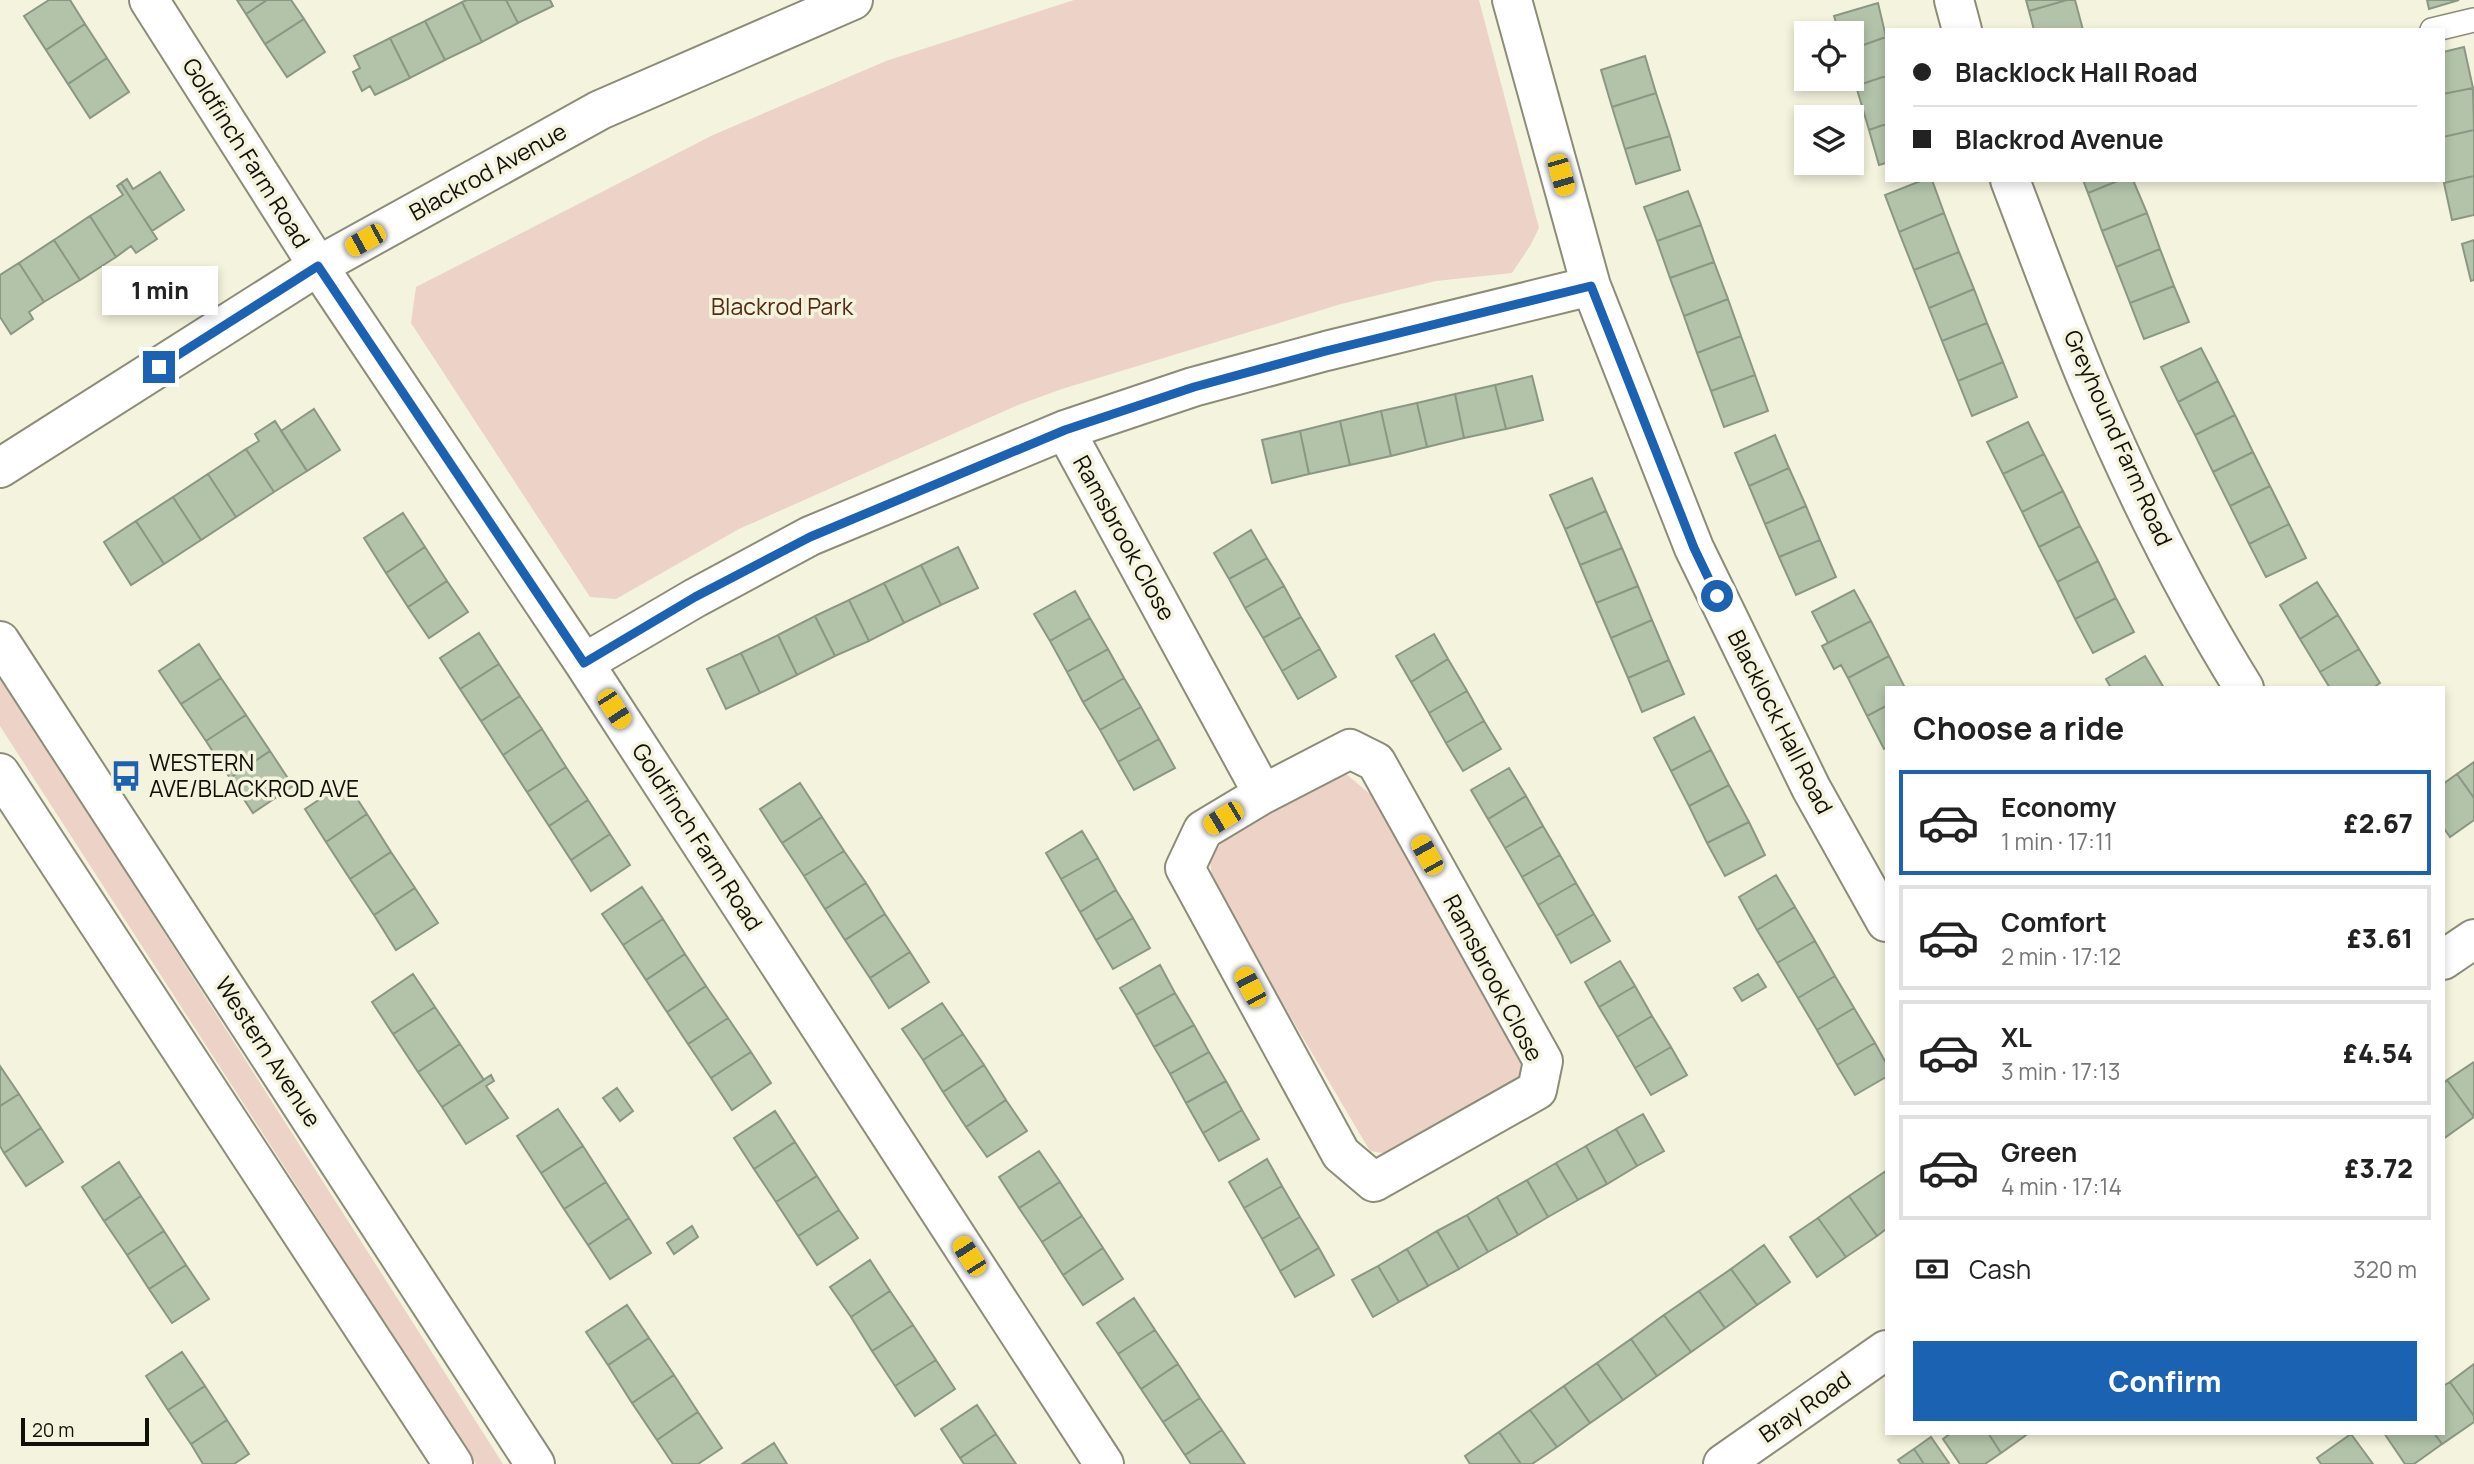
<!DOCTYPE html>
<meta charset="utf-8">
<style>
body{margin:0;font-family:Manrope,sans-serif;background:#f6f6f6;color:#222;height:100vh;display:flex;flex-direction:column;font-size:26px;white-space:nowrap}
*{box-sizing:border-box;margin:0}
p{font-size:23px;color:#767676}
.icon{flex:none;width:38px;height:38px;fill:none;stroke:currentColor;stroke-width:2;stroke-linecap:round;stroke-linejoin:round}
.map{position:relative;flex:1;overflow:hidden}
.panel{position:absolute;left:1885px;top:686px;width:560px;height:749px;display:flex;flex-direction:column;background:#fff;border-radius:0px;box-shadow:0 4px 10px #0003}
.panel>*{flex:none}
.banner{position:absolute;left:1885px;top:28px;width:560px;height:154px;border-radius:0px;box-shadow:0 4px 10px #0003;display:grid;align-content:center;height:154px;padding:0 28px;background:#fff}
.buttons{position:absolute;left:1794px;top:21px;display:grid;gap:14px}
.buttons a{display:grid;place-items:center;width:70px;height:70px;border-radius:0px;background:#fff;box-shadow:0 4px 10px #0003;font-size:35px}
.scale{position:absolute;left:21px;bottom:18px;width:128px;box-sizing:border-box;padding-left:7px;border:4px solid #100f08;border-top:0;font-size:19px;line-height:24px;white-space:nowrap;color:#100f08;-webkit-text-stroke:5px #f4f3dd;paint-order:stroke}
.end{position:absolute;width:32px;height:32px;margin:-16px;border:9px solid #1b62b2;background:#fff;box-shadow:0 0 0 4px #fff}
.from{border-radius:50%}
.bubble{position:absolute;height:49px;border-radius:0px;background:#fff;box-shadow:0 4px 10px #0003;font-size:23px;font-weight:800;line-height:49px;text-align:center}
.car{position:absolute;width:21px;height:42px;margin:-21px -10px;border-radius:9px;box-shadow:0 0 5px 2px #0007;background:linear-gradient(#f5c518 24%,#345 0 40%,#f5c518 0 76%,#345 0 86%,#f5c518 0)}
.banner b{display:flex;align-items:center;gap:24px;height:66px;font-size:26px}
.banner b+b{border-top:2px solid #e0e0e0}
.banner i{width:18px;height:18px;background:#222}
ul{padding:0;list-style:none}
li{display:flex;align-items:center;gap:21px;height:105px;margin:0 14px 10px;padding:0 14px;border:4px solid #e0e0e0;border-radius:0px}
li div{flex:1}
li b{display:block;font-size:26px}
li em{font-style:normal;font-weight:800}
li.selected{border-color:#1b62b2}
li>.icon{width:63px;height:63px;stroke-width:1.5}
h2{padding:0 28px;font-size:32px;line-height:84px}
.pay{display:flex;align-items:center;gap:18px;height:77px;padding:0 28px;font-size:26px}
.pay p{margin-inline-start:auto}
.primary-button{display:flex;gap:14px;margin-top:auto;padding:14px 28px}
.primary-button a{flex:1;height:80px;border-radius:0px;background:#1b62b2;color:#fff;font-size:28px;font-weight:800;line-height:80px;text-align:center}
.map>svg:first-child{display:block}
.green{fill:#edd2c7}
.building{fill:#b2c3a9;stroke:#8b9785;stroke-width:2}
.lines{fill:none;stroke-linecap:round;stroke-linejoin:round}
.lane-casing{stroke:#8d8c78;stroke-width:26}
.street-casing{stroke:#8d8c78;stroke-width:42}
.secondary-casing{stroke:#8d8c78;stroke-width:42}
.lane{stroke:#fff;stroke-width:23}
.street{stroke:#fff;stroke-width:38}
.secondary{stroke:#fff;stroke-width:38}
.route{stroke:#1b62b2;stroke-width:9}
.labels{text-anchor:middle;stroke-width:7;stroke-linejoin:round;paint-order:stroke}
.street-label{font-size:23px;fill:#100f08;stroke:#f4f3dd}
.park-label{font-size:23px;fill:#552a15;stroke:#f4f3dd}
.poi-label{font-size:23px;fill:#100f08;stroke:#f4f3dd;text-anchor:start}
</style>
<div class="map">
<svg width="2474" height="1464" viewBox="0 0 2474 1464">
<rect width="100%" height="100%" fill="#f4f3dd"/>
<path class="green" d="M1074,0h405l60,228 -9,18 -18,27 -76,8 -95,23 -279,85 -44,16 -279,124 -123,70 -26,-2 -179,-274 5,-36 297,-152 173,-74z
M0,675l503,789h-27l-476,-738z
M1345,773l25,21 152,259 -3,27 -125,75 -24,-4 -157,-265 -3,-26 16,-24z"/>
<path class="building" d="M49,0h21l15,24 -39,26 -22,-34z
M237,0h30l-21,14z
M267,0h24l13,19 -39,25 -19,-30z
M467,0h39l12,23 -36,19 -20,-40z
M506,0h44l3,6 -35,17z
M2026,0h41l-38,11z
M2067,0h8l8,30h-49l-5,-19z
M2427,0h32l-30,9z
M462,2l20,40 -37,18 -20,-39z
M1878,3l8,34 -34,12v-16h-13l-5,-17z
M304,19l21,33 -38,25 -22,-33z
M425,21l20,39 -35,18 -20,-40z
M85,24l22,34 -39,26 -22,-34z
M1886,37v39l-30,10 -4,-14v-23z
M390,38l20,40 -35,17 -5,-9 -8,5 -9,-19 7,-4 -6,-12z
M2464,47l9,41 -30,6v-42z
M1645,56l11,37 -44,14 -11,-37z
M107,58l22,34 -39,26 -22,-34z
M1886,76v48l-17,6 -13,-44z
M2473,88l1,42 -31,7v-43z
M1656,93l14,43 -45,13 -13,-42z
M1886,124v39l-7,2 -10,-35z
M2474,130v46l-30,7 -1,-46z
M1670,136l10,34 -44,14 -11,-35z
M160,172l24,38 -32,21 -31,-48 6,-4 6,10z
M2474,176v39l-22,5 -8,-37z
M1923,180h9l12,33 -45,19 -14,-37z
M2083,180h37l-32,13z
M2120,180h13l14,33 -45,18 -14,-38z
M121,183l36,56 -21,14 -5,-7 -15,11 -26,-41 33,-21 -6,-9z
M1688,191l13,34 -44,16 -13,-34z
M1944,213l15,39 -45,18 -15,-38z
M2147,213l13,36 -44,18 -14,-36z
M90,216l26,41 -36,23 -26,-40z
M1701,225l13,37 -44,16 -13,-37z
M54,240l26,40 -36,22 -25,-39z
M2474,240v40l-3,1 -9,-37z
M2160,249l14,37 -44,17 -14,-36z
M1959,252l15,37 -45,19 -15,-38z
M1714,262l14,37 -44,17 -14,-38z
M19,263l25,39 -15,10 4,7 -22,15 -11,-17v-42z
M2174,286l15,36 -45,17 -14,-36z
M1974,289l13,34 -45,18 -13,-33z
M1728,299l13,37 -44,17 -13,-37z
M1987,323l16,39 -45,19 -16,-40z
M1741,336l14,39 -44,16 -14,-38z
M2201,348l17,33 -40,21 -17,-35z
M2003,362l14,35 -45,19 -14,-35z
M1755,375l13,36 -44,16 -13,-36z
M1532,376l11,44 -37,9 -11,-44z
M2218,381l17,34 -40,20 -17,-33z
M1495,385l11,44 -42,9 -9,-44z
M1455,394l9,44 -37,9 -10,-44z
M1417,403l10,44 -36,9 -10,-45z
M314,409l26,41 -33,21 -26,-40z
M1381,411l10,45 -41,9 -10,-44z
M2235,415l18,37 -40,20 -18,-37z
M275,421l32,50 -33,21 -28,-43 13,-8 -4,-7z
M1340,421l10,44 -41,9 -9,-43z
M2028,422l16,32 -41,20 -16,-32z
M1300,431l9,43 -37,9 -10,-43z
M1775,435l14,33 -40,18 -14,-33z
M246,449l28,43 -38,25 -28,-43z
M2253,452l17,34 -40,20 -17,-34z
M2044,454l19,37 -41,21 -19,-38z
M1789,468l17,38 -41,18 -16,-38z
M208,474l28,43 -35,23 -28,-43z
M1592,478l14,33 -41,18 -15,-34z
M2270,486l19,38 -40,20 -19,-38z
M2063,491l17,35 -41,21 -17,-35z
M173,497l28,43 -37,24 -28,-43z
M1806,506l14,34 -41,17 -14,-33z
M1606,511l16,37 -42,17 -15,-36z
M403,513l22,34 -39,26 -22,-35z
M136,521l28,43 -33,21 -27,-43z
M2289,524l17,34 -40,19 -17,-33z
M2080,526l18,35 -41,21 -18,-35z
M1251,530l16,28 -38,21 -15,-26z
M1820,540l16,37 -40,18 -17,-38z
M425,547l22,34 -39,26 -22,-34z
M958,547l20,41 -37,17 -20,-40z
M1622,548l16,38 -42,17 -16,-38z
M1267,558l17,28 -39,22 -16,-29z
M2098,561l18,37 -41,21 -18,-37z
M921,565l20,40 -37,18 -20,-40z
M447,581l21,31 -39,26 -21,-31z
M2317,582l21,33 -38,24 -20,-34z
M884,583l20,40 -35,18 -20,-41z
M1284,586l17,31 -38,21 -18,-30z
M1638,586l14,34 -41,18 -15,-35z
M1854,590l17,31 -43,22 -16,-31z
M1075,591l15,27 -40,23 -16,-27z
M2116,598l18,34 -41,21 -18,-34z
M849,600l20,41 -34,15 -20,-40z
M2338,615l21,34 -39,23 -20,-33z
M815,616l20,40 -38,19 -19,-40z
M1301,617l19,32 -38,22 -19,-33z
M1090,618l18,31 -41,23 -17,-31z
M1652,620l17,40 -41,18 -17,-40z
M1871,621l18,35 -41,22 -7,-13 -7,4 -12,-23z
M479,633l20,31 -39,25 -20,-31z
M1434,634l14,25 -37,23 -15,-26z
M778,635l19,40 -37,18 -19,-40z
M199,644l22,34 -40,26 -22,-33z
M1108,649l16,29 -41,24 -16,-30z
M1320,649l16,28 -38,22 -16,-28z
M2359,649l21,34 -7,5h-43l-10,-16z
M741,653l19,40 -34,16 -19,-40z
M1889,656l16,32h-19v18l-19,10 -19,-38z
M2145,656l19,32h-53l-5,-9z
M1448,659l19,32 -38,22 -18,-31z
M1669,660l15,34 -42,18 -14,-34z
M499,664l21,32 -39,25 -21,-32z
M221,678l25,37 -40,26 -25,-37z
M1124,678l17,29 -41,23 -17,-28z
M1467,691l17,30 -38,22 -17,-30z
M520,696l22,33 -39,26 -22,-34z
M1886,706v42l-2,1 -17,-33z
M1141,707l18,32 -41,23 -18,-32z
M246,715l24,36 -40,27 -24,-37z
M1694,717l17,33 -40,21 -17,-33z
M1484,721l17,28 -38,22 -17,-28z
M542,729l24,38 -39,25 -24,-37z
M1159,739l16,29 -41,22 -16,-28z
M1711,750l18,35 -40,21 -18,-35z
M270,751l23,35 -40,27 -23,-35z
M2474,762v36l-17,-24z
M566,767l22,33 -39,26 -22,-34z
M1509,768l17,28 -38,23 -17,-29z
M2457,774l17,24v22l-24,17 -7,-10v-43z
M346,782l21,32 -41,28 -21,-33z
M800,783l22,34 -40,26 -22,-34z
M1729,785l20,37 -42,21 -18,-37z
M1526,796l17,30 -38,22 -17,-29z
M588,800l22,34 -39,26 -22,-34z
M367,814l24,38 -41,27 -24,-37z
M822,817l22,34 -40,25 -22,-33z
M1749,822l16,33 -40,21 -18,-33z
M1543,826l17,29 -38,22 -17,-29z
M1082,831l16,27 -37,21 -15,-26z
M610,834l20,31 -39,26 -20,-31z
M844,851l22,32 -41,26 -21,-33z
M391,852l24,36 -41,27 -24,-36z
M1560,855l16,28 -38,22 -16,-28z
M1098,858l18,32 -36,22 -19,-33z
M1776,875l19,32 -38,23 -18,-33z
M866,883l19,31 -40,26 -20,-31z
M1576,883l18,31 -38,22 -18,-31z
M642,887l21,32 -40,26 -21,-31z
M415,888l23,35 -42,27 -22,-35z
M1116,890l17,28 -37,22 -16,-28z
M1795,907l20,34 -38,22 -20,-33z
M885,914l25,38 -40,26 -25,-38z
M1594,914l16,27 -39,22 -15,-27z
M1133,918l17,30 -37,21 -17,-29z
M663,919l22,35 -39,26 -23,-35z
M1815,941l20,35 -37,22 -21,-35z
M910,952l19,30 -40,26 -19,-30z
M685,954l21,32 -39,26 -21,-32z
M1620,961l15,25 -36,21 -14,-25z
M1160,965l15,28 -39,22 -16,-27z
M413,974l22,33 -42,27 -21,-32z
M1758,974l8,13 -24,14 -8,-13z
M1835,976l19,32 -37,22 -19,-32z
M706,986l22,32 -40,26 -21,-32z
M1635,986l17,30 -35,21 -18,-30z
M1175,993l19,32 -40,22 -18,-32z
M942,1003l21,31 -40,26 -21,-31z
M435,1007l25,37 -42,28 -25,-38z
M1854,1008l21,35 -38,22 -20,-35z
M1652,1016l19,31 -36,21 -18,-31z
M728,1018l23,34 -40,26 -23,-34z
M1194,1025l15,27 -39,22 -16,-27z
M963,1034l21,31 -41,27 -20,-32z
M1875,1043l11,20v14l-31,18 -18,-30z
M460,1044l24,36 -42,27 -24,-35z
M1671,1047l16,28 -36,20 -16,-27z
M751,1052l20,31 -39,27 -21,-32z
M1209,1052l17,29 -40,22 -16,-29z
M2474,1062v55l-27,-37z
M984,1065l22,35 -40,27 -23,-35z
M0,1066l19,28 -19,12z
M491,1075l3,6 -8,5 22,32 -42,26 -24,-37z
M2447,1080l27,37 -31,22v-55z
M1226,1081l16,29 -39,23 -17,-30z
M617,1088l16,23 -13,10 -17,-23z
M19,1094l22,34 -37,25 -4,-7v-40z
M1006,1100l21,31 -40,26 -21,-30z
M558,1109l25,37 -42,27 -24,-37z
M1242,1110l17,29 -40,22 -16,-28z
M775,1111l20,31 -41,27 -20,-31z
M1643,1114l21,37 -27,15 -21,-37z
M41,1128l22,34 -37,24 -22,-33z
M1616,1129l21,37 -30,18 -21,-38z
M795,1142l22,34 -41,26 -22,-33z
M583,1146l23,36 -42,27 -23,-36z
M1586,1146l21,38 -29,16 -22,-37z
M1039,1151l21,31 -41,26 -20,-31z
M1267,1159l15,27 -38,22 -15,-26z
M119,1162l22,34 -37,25 -22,-34z
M1556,1163l22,37 -30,17 -21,-37z
M1886,1171v58l-9,7 -28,-40z
M817,1176l22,34 -41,26 -22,-34z
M1527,1180l21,37 -30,18 -21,-38z
M606,1182l23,36 -41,27 -24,-36z
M1060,1182l22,34 -40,26 -23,-34z
M1282,1186l18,31 -38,22 -18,-31z
M141,1196l23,35 -37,24 -23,-34z
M1849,1196l28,40 -31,21 -28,-39z
M1497,1197l21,38 -30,17 -21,-37z
M839,1210l19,28 -41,27 -19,-29z
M1467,1215l21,37 -29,17 -22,-38z
M1082,1216l21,32 -40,27 -21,-33z
M1300,1217l19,31 -39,23 -18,-32z
M629,1218l22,35 -41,26 -22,-34z
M1818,1218l28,39 -29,20 -27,-40z
M692,1226l6,11 -24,17 -7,-11z
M164,1231l22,34 -37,24 -22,-34z
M1437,1231l22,38 -31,17 -21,-37z
M1764,1245l26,37 -33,23 -26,-36z
M1103,1248l20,31 -40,26 -20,-30z
M1319,1248l15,27 -39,22 -15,-26z
M1407,1249l21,37 -29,16 -21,-36z
M870,1260l20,31 -39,26 -21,-30z
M186,1265l23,34 -37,24 -23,-34z
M1378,1266l21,36 -26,15 -21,-37z
M1731,1269l26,36 -32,23 -26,-37z
M890,1291l23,34 -41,26 -21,-34z
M1699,1291l26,37 -34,24 -27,-37z
M1134,1298l21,32 -37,24 -21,-31z
M627,1305l22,33 -41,27 -22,-33z
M1664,1315l27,37 -34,24 -26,-37z
M913,1325l23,35 -41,26 -23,-35z
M1155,1330l23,34 -37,25 -23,-35z
M649,1338l25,37 -42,28 -24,-38z
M1631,1339l26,37 -34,24 -26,-37z
M182,1352l23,34 -37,24 -22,-34z
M936,1360l19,29 -40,27 -20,-30z
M1597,1363l26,37 -33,23 -26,-37z
M1178,1364l22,34 -37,24 -22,-33z
M2474,1364v52l-24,-34z
M674,1375l24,37 -41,28 -25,-37z
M2450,1382l24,34v6l-32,22 -8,-11h9v-47z
M205,1386l22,34 -36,24 -23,-34z
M1564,1386l26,37 -33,24 -27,-37z
M1200,1398l22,32 -37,25 -22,-33z
M977,1405l19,29 -36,24 -19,-29z
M1530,1410l27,37 -25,17h-11l-22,-32z
M698,1412l24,36 -24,16h-25l-16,-24z
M227,1420l22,34 -15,10h-31l-12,-20z
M1222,1430l23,34h-54l-6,-9z
M1499,1432l22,32h-51l-5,-8z
M1951,1433h37l13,20 -16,11h-25l-17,-25z
M1988,1433h41l-28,20z
M2384,1433h50l8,11 -28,20h-9z
M996,1434l20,30h-52l-4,-6z
M2351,1434l22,30h-52l-4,-6z
M1931,1437l18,26 -2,1h-23l-10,-15z
M774,1443l13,21h-45z
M1914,1449l10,15h-23l-3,-4z"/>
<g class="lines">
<defs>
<path id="lane" d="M2432,30l42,-10"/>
<path id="street" d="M149,0l169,266 266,397 520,801
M1512,0l79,286 103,262 117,240 75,134
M1954,0l8,30
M2010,180c26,68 51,137 79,204 43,101 97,211 155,304
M1065,430l198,364
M0,468l318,-202 282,-156 253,-110
M584,663l111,-65 115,-62 255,-106 128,-43 133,-36 265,-65
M1350,749l26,13 167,299 -6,29 -163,92 -33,-28 -156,-286 18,-38 60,-36z
M2443,960l31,-21
M1723,1464l163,-114"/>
<path id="secondary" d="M0,641l535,823
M0,773l453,691"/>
</defs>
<use href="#lane" class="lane-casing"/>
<use href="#street" class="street-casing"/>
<use href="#secondary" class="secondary-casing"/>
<use href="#lane" class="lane"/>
<use href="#street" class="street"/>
<use href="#secondary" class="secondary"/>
</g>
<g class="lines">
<path class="route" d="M159,367l159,-101 266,397 111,-66 115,-60 255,-107 129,-43 132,-36 265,-65 103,262 23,48"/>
</g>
<defs>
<symbol id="bus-bare" viewBox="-9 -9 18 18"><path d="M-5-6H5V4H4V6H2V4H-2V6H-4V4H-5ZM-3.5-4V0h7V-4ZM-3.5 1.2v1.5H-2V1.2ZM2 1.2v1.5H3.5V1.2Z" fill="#1b62b2" stroke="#f4f3dd" stroke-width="2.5" paint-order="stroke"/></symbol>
</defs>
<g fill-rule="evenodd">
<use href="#bus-bare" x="104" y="754" width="44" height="44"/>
</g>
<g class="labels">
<g class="street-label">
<text transform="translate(246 153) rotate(58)" y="8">Goldfinch Farm Road</text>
<text transform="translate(488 172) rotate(-29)" y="8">Blackrod Avenue</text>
<text transform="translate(2118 438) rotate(66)" y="8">Greyhound Farm Road</text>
<text transform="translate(1124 538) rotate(61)" y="8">Ramsbrook Close</text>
<text transform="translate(1780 722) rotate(63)" y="8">Blacklock Hall Road</text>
<text transform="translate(697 837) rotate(57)" y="8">Goldfinch Farm Road</text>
<text transform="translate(1493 978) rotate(62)" y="8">Ramsbrook Close</text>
<text transform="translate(268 1052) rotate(57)" y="8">Western Avenue</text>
<text transform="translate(1805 1407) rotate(-35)" y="8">Bray Road</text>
</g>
<g class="park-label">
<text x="782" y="315">Blackrod Park</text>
</g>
<g class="poi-label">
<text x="149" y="771">WESTERN<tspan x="149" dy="26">AVE/BLACKROD AVE</tspan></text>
</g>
</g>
</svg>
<div class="buttons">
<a><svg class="icon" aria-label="locate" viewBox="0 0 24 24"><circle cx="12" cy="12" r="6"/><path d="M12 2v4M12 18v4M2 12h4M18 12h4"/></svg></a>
<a><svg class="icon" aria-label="layers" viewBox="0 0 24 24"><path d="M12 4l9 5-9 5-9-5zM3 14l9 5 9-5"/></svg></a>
</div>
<div class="scale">20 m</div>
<i class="end from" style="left:1717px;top:596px"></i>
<i class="end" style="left:159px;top:367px"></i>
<div class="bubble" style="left:102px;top:266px;width:116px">1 min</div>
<i class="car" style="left:1561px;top:175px;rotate:164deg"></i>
<i class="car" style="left:365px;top:240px;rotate:241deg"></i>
<i class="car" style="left:614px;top:709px;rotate:147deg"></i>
<i class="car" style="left:1223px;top:818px;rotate:239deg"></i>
<i class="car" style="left:1427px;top:855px;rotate:331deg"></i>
<i class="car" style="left:1250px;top:987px;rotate:332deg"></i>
<i class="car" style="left:969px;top:1256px;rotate:327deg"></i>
<div class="banner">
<b><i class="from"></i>Blacklock Hall Road</b>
<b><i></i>Blackrod Avenue</b>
</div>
<section class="panel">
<h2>Choose a ride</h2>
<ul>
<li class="selected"><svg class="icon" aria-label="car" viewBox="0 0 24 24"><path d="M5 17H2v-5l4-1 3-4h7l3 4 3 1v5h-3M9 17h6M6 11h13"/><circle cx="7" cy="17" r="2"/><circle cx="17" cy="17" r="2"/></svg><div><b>Economy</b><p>1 min · 17:11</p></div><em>£2.67</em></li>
<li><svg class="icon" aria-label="car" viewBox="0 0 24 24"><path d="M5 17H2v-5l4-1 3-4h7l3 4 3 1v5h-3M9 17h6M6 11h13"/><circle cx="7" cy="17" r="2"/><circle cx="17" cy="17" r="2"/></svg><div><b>Comfort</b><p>2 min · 17:12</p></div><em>£3.61</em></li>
<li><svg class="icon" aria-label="car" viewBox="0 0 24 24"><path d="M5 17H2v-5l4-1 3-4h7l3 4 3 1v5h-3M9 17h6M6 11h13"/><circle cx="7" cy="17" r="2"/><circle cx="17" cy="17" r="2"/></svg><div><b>XL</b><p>3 min · 17:13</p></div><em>£4.54</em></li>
<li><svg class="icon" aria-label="car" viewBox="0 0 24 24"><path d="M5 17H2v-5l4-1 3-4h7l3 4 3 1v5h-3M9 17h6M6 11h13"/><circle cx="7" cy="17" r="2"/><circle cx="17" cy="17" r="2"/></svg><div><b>Green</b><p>4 min · 17:14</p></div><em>£3.72</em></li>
</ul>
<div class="pay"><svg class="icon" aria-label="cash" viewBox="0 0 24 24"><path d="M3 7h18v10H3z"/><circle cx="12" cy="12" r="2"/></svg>Cash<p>320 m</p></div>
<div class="primary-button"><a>Confirm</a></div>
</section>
</div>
